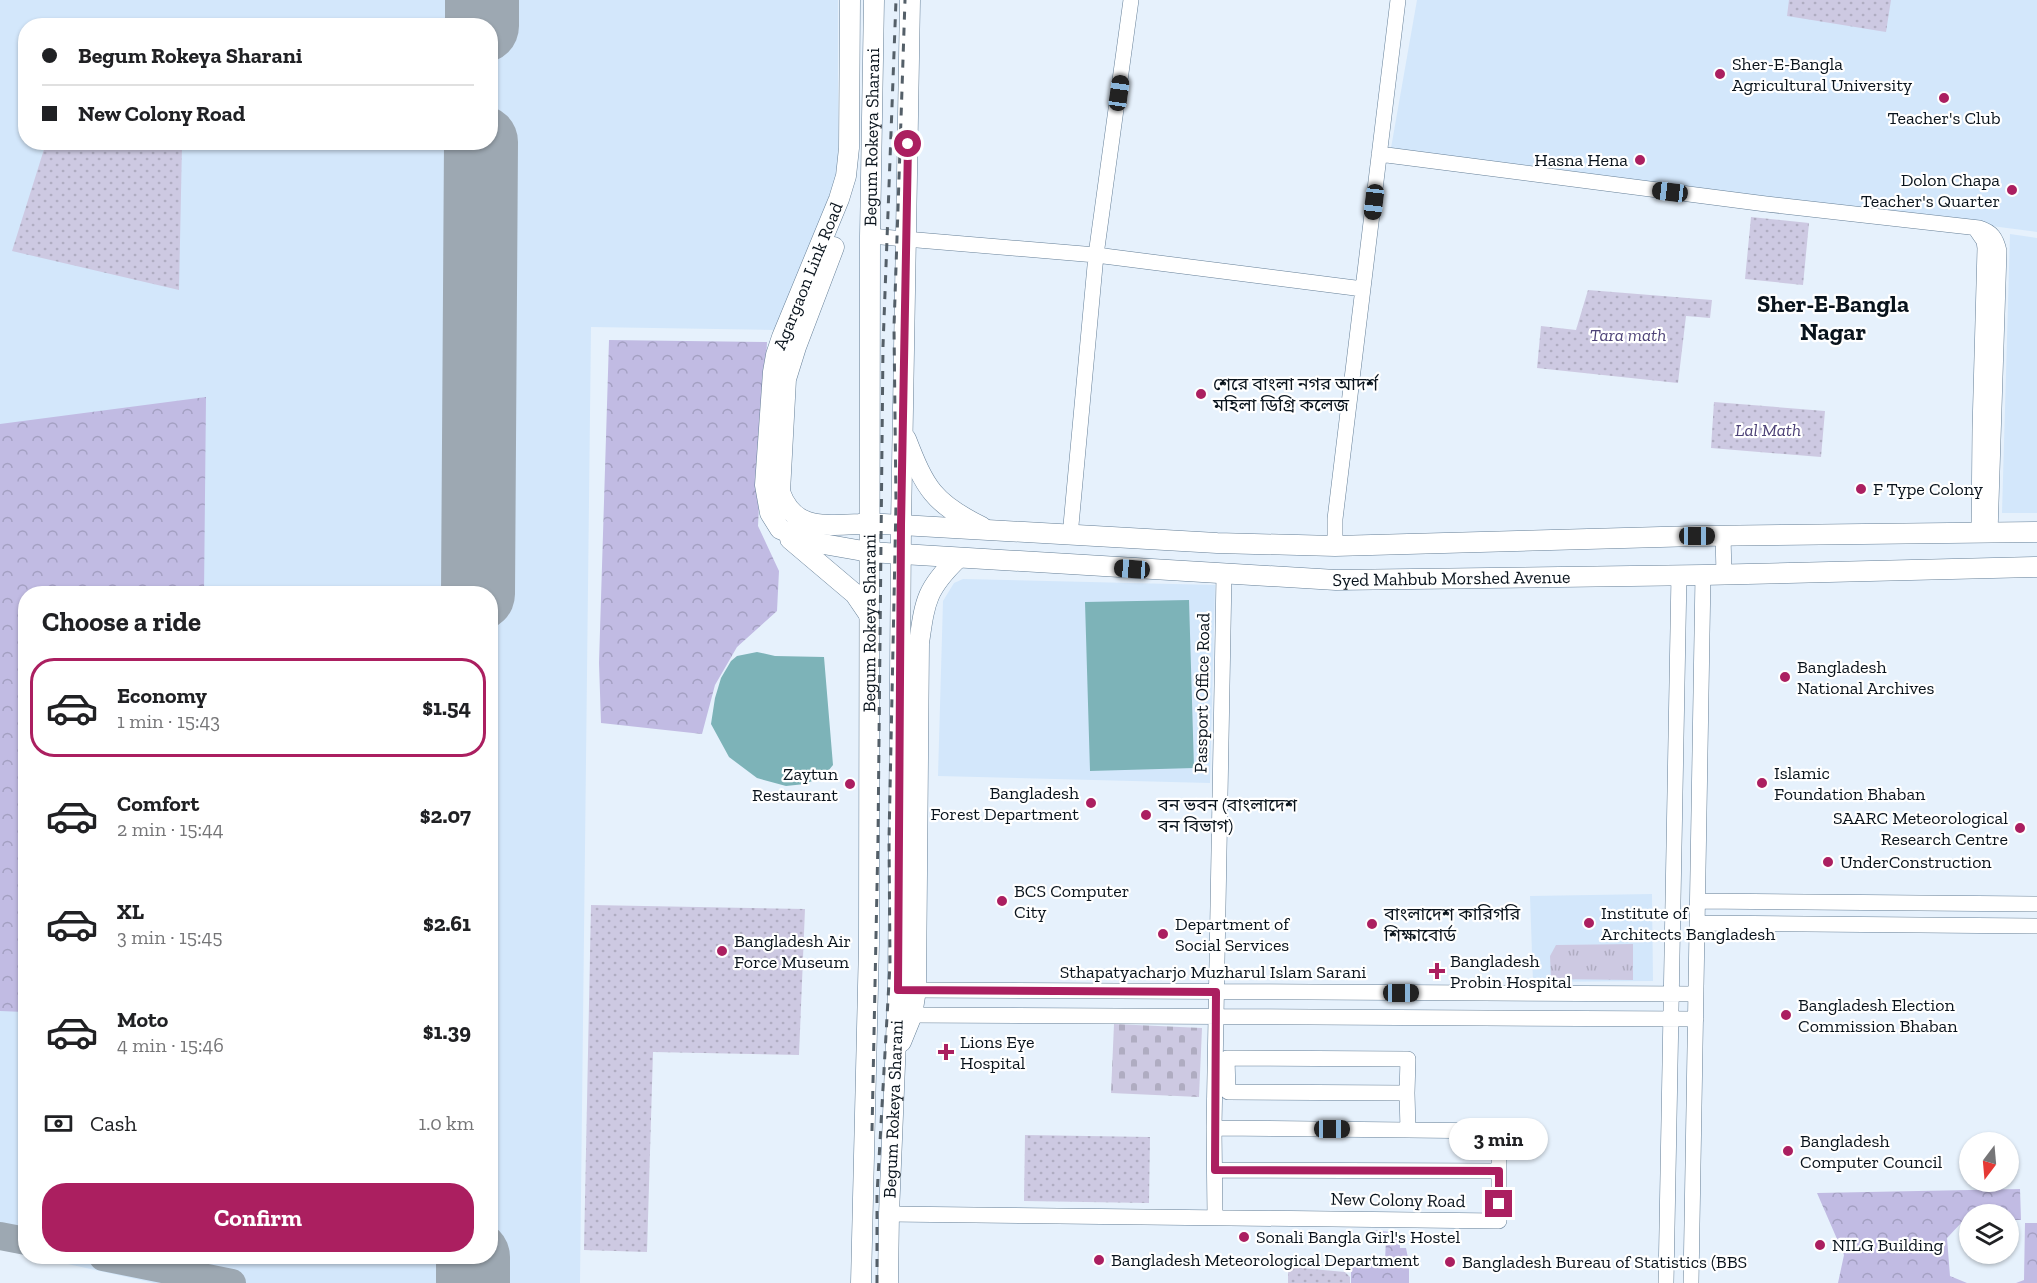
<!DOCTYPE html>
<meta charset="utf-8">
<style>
body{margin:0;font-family:"Zilla Slab","Noto Sans Bengali",serif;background:#f2f2f2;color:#202124;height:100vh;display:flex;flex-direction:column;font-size:22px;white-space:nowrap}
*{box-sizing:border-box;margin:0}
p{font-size:20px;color:#757577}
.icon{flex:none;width:33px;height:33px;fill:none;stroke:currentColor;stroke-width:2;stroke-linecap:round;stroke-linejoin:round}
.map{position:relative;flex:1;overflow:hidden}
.drawer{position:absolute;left:18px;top:586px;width:480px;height:678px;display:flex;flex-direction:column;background:#fff;border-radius:24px;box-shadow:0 2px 4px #0004}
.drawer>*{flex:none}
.top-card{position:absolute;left:18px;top:18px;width:480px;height:132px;border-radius:24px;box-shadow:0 2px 4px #0004;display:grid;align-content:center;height:132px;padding:0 24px;background:#fff}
.needle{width:39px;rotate:196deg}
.tools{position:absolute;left:1959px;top:1132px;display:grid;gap:12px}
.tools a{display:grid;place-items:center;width:60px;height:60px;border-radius:50%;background:#fff;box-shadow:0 2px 4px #0004;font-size:30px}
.end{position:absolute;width:27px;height:27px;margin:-14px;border:8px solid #ab1f60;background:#fff;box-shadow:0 0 0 3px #fff}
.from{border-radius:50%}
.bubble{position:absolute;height:42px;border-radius:21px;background:#fff;box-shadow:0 2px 4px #0004;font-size:20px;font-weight:700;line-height:42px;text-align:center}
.car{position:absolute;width:18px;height:36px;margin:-18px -9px;border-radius:8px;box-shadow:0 0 4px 2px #0007;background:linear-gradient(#222 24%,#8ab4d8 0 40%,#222 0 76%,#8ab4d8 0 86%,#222 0)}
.top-card b{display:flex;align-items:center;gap:21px;height:57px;font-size:22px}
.top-card b+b{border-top:2px solid #e0e0e0}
.top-card i{width:15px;height:15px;background:#202124}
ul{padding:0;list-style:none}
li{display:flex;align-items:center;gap:18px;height:99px;margin:0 12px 9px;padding:0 12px;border:3px solid transparent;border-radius:24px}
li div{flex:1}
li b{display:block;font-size:22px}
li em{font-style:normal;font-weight:700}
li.current{border-color:#ab1f60}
li>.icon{width:54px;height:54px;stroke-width:1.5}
h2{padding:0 24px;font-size:27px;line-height:72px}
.pay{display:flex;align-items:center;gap:15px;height:66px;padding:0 24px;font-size:22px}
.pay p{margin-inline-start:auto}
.action{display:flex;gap:12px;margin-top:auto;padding:12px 24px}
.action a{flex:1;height:69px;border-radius:24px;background:#ab1f60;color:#fff;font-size:24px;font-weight:700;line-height:69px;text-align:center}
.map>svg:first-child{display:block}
.built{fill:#d3e7fb;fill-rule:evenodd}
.grass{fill:url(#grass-tufts)}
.forest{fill:url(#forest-crowns)}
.cemetery{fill:url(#cemetery-stones)}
.park{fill:url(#park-dots)}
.water{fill:#7db3b8}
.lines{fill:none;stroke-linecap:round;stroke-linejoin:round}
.taxiway{stroke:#9da8b2;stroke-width:28}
.runway{stroke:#9da8b2;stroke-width:74}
.minor-casing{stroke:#657f97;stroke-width:16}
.major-casing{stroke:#657f97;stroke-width:21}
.minor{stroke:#fff;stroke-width:15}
.major{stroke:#fff;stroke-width:20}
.rail{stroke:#545f68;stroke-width:3;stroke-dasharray:8 8;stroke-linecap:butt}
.route{stroke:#ab1f60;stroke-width:8}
.poi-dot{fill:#ab1f60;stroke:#fff;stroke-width:2}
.labels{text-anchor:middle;stroke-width:4.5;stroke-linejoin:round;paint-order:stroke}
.poi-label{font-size:18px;fill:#09131c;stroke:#fff;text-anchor:start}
.street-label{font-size:18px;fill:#09131c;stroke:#fff}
.park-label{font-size:18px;font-style:italic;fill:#4d4277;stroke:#fff}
.district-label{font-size:24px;font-weight:bold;fill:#09131c;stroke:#fff}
</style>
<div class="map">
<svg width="2037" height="1283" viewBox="0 0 2037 1283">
<defs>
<pattern id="grass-tufts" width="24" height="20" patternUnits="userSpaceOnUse" patternTransform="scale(1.5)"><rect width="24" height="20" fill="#cdc9e2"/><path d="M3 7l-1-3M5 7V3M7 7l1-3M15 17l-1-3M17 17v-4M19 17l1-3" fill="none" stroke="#afacc1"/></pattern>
<pattern id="forest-crowns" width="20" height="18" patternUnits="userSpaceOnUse" patternTransform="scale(1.5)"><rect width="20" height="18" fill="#c1bbe3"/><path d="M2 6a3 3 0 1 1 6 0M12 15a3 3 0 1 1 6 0" fill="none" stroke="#a4a0c2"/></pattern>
<pattern id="cemetery-stones" width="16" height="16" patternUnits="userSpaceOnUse" patternTransform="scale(1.5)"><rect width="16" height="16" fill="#cdc9e2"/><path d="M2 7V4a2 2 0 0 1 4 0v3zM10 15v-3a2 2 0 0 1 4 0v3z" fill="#afacc1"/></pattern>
<pattern id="park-dots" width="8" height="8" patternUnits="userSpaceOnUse" patternTransform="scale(1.5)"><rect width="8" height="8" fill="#cdc9e2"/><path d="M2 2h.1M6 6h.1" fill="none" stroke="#afacc1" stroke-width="1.8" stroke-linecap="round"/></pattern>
</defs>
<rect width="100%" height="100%" fill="#e6f1fc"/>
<path class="built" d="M0,0h838v170l-2,14 -60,146 -185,-3 -11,956h-426l-118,-26h454v-663h-464l-1,661 -25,-6zM26,26h464v116h-464z
M1417,0h620v232l-646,-84z
M2010,234l27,4v275h-35z
M963,579l252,6 -5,198 -272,-7 5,-175 11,-18z
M1652,894l1,87 -120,1 -3,-86z"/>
<path class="grass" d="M1633,944v36l-82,-1 -1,-23 6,-11z"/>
<path class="forest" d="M609,340l158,2 -9,184 21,45 -2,40 -40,36 -22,38 -13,49 -101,-11 -2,-60z
M206,397l-2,197h-178l-1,418 -25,-1v-587z
M2020,1189l1,31h-12l-1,-5h-38l-1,6h-6l-16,17 3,38 17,7h-129l6,-28 -27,-62z
M2025,1223h12v60h-21l8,-3z
M1373,1230l26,3 1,15h6l3,15v20h-58v-23l34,1 1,-22 -13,-1z"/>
<path class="cemetery" d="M1114,1024l88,4 -3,69 -88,-4z"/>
<path class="park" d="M1789,0h102l-5,32 -99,-16z
M173,143l9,2 -3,145 -167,-39 34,-108z
M1751,217l58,6 -6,62 -58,-6z
M1588,290l124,10 -2,18 -24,-2 -8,67 -141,-15 4,-42 35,4z
M1714,402l111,9 -4,46 -110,-9z
M591,905l214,4 -6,146 -146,-3 -6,200 -63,-2z
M1025,1135l125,2 -1,66 -125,-2z
M1290,1267l55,5 5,5v6h-62v-11z"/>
<path class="water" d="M1189,600l5,168 -104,3 -5,-169z
M757,652l18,4 49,1 9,108 -9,11 -19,8 -19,2 -29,-8 -28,-21 -18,-33 4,-26 6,-20 10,-17 6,-5z"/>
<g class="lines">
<path class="taxiway" d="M0,1236l26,5
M103,1257l129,26"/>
<path class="runway" d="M482,26v-26
M478,594l3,-452
M473,1283v-26"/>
<defs>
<path id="minor" d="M1379,154l387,50 213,24c13,4 17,10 20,23l-9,283
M1975,228l9,13 1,7 -5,181 -1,104
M870,236l226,19 267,34
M1070,536l26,-281 35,-255
M1723,536l1,38
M1335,546v-27l63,-519
M1698,901l339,3
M1697,923l340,3
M907,990l789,4
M903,1015l793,4
M1407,1093l1,-34 -181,-1 1,34 179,1 1,37
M1214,1128l1,89
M889,1214l610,7v-50l-284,-1 284,1v-40l-285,-3 10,-553
M1666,1283l13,-709
M1691,1283l12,-708"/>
<g id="major">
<path id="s1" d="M850,0l-1,148 -3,28 -7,23 -57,138 -6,18 -3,17 -8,113 5,28 10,16 32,13 57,10 467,28 367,-5 334,-8"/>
<path d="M834,247l-38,100 -10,32 -6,113c14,39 44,33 79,32 14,-1 28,0 42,1l316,18 118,3 362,-10 340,-4"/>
<path d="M906,439c19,49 27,64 76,88"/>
<path d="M790,539l65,55 15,22"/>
<path d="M901,1042l11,-27 4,-25 3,-347c6,-42 7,-54 39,-85"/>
<path id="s2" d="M861,1283l8,-339 1,-708 4,-236"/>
<path id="s3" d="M888,1283l1,-69 9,-224 3,-465 9,-525"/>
</g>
</defs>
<use href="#minor" class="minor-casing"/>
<use href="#major" class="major-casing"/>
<use href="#minor" class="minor"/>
<use href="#major" class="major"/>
<path class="rail" d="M872,1131l6,-292 5,-493 13,-346
M877,1283v-88l13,-231 -1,-125 7,-336 -2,-176 11,-327"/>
</g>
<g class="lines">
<path class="route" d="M908,144l-7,381 -3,465 318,2 -1,178 284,1v33"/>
</g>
<g class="poi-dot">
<circle cx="1720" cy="74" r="6"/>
<circle cx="1944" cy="98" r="6"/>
<circle cx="1640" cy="160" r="6"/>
<circle cx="2012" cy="190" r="6"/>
<circle cx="1201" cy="394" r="6"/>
<circle cx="1861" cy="489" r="6"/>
<circle cx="1785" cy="677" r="6"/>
<circle cx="1762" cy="783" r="6"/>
<circle cx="850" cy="784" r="6"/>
<circle cx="1091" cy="803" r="6"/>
<circle cx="1146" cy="815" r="6"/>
<circle cx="2020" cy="828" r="6"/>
<circle cx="1828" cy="862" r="6"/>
<circle cx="1002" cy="901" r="6"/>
<circle cx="1589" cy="923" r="6"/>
<circle cx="1372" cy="924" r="6"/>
<circle cx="1163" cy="934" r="6"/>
<circle cx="722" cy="951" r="6"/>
<path d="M1434 962h6v6h6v6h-6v6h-6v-6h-6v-6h6z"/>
<circle cx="1786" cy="1015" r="6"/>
<path d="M943 1043h6v6h6v6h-6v6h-6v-6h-6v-6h6z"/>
<circle cx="1788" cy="1151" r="6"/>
<circle cx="1244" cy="1237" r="6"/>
<circle cx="1820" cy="1245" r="6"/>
<circle cx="1099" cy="1260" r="6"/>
<circle cx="1450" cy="1262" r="6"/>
</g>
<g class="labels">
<g class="poi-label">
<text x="1732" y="70">Sher-E-Bangla<tspan x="1732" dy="21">Agricultural University</tspan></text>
<text x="1944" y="124" text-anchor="middle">Teacher's Club</text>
<text x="1628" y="166" text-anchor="end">Hasna Hena</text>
<text x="2000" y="186" text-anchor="end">Dolon Chapa<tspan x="2000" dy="21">Teacher's Quarter</tspan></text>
<text x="1213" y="390">শেরে বাংলা নগর আদর্শ<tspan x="1213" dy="21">মহিলা ডিগ্রি কলেজ</tspan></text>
<text x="1873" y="495">F Type Colony</text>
<text x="1797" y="673">Bangladesh<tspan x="1797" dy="21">National Archives</tspan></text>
<text x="1774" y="779">Islamic<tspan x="1774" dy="21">Foundation Bhaban</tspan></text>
<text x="838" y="780" text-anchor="end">Zaytun<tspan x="838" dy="21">Restaurant</tspan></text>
<text x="1079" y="799" text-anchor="end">Bangladesh<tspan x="1079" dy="21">Forest Department</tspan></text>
<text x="1158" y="811">বন ভবন (বাংলাদেশ<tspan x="1158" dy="21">বন বিভাগ)</tspan></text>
<text x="2008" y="824" text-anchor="end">SAARC Meteorological<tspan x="2008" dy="21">Research Centre</tspan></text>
<text x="1840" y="868">UnderConstruction</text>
<text x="1014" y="897">BCS Computer<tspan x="1014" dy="21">City</tspan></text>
<text x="1601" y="919">Institute of<tspan x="1601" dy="21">Architects Bangladesh</tspan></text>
<text x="1384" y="920">বাংলাদেশ কারিগরি<tspan x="1384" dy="21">শিক্ষাবোর্ড</tspan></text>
<text x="1175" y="930">Department of<tspan x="1175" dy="21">Social Services</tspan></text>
<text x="734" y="947">Bangladesh Air<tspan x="734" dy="21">Force Museum</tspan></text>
<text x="1450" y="967">Bangladesh<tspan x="1450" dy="21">Probin Hospital</tspan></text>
<text x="1798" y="1011">Bangladesh Election<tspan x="1798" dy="21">Commission Bhaban</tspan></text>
<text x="960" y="1048">Lions Eye<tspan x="960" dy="21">Hospital</tspan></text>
<text x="1800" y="1147">Bangladesh<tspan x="1800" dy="21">Computer Council</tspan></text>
<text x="1256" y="1243">Sonali Bangla Girl's Hostel</text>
<text x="1832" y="1251">NILG Building</text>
<text x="1111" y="1266">Bangladesh Meteorological Department</text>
<text x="1462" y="1268">Bangladesh Bureau of Statistics (BBS</text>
</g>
<g class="street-label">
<text dy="6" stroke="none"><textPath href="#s2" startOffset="1146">Begum Rokeya Sharani</textPath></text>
<text transform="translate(808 276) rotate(-68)" y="6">Agargaon Link Road</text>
<text dy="6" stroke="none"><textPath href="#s1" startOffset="1222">Syed Mahbub Morshed Avenue</textPath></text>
<text dy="6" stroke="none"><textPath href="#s2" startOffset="660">Begum Rokeya Sharani</textPath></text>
<text transform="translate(1202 693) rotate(-89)" y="6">Passport Office Road</text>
<text x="1213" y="978">Sthapatyacharjo Muzharul Islam Sarani</text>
<text dy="6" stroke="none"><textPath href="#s3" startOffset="174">Begum Rokeya Sharani</textPath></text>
<text transform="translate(1398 1200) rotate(1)" y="6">New Colony Road</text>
</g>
<g class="park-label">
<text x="1628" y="341">Tara math</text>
<text x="1768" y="436">Lal Math</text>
</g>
<g class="district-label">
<text x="1833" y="312">Sher-E-Bangla<tspan x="1833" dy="28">Nagar</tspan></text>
</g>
</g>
</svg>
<div class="tools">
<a><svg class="needle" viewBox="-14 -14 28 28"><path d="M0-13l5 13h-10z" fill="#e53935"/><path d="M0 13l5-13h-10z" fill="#757577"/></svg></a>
<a><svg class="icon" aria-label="layers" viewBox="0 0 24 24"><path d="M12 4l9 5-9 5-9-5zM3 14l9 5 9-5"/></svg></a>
</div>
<i class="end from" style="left:908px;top:144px"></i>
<i class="end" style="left:1499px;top:1204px"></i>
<div class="bubble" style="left:1449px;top:1118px;width:99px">3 min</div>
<i class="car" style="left:1119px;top:93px;rotate:8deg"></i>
<i class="car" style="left:1670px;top:192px;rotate:277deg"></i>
<i class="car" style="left:1374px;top:202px;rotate:187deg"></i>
<i class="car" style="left:1697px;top:536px;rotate:90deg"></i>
<i class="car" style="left:1132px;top:569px;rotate:274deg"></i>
<i class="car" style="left:1401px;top:993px;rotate:90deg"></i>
<i class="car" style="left:1332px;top:1129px;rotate:90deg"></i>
<div class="top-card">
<b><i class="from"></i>Begum Rokeya Sharani</b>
<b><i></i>New Colony Road</b>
</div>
<section class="drawer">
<h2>Choose a ride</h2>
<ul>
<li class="current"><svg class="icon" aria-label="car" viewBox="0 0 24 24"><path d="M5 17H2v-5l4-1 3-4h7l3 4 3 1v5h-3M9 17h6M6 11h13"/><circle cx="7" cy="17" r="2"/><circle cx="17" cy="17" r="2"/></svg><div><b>Economy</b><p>1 min · 15:43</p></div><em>$1.54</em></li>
<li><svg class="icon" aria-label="car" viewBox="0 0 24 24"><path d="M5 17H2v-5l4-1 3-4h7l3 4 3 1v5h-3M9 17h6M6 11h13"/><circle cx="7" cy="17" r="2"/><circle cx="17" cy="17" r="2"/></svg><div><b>Comfort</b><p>2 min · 15:44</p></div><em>$2.07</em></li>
<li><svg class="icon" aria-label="car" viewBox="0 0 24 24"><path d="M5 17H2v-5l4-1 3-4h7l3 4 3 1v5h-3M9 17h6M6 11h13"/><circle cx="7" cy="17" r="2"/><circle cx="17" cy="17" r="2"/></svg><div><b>XL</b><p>3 min · 15:45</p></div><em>$2.61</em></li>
<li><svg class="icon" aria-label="car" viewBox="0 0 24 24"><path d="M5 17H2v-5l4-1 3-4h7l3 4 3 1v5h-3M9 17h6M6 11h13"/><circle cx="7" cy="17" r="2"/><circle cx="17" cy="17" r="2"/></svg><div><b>Moto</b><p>4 min · 15:46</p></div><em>$1.39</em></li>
</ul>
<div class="pay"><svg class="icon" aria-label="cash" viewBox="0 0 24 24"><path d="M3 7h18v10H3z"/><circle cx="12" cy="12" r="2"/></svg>Cash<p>1.0 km</p></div>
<div class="action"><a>Confirm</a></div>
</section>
</div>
